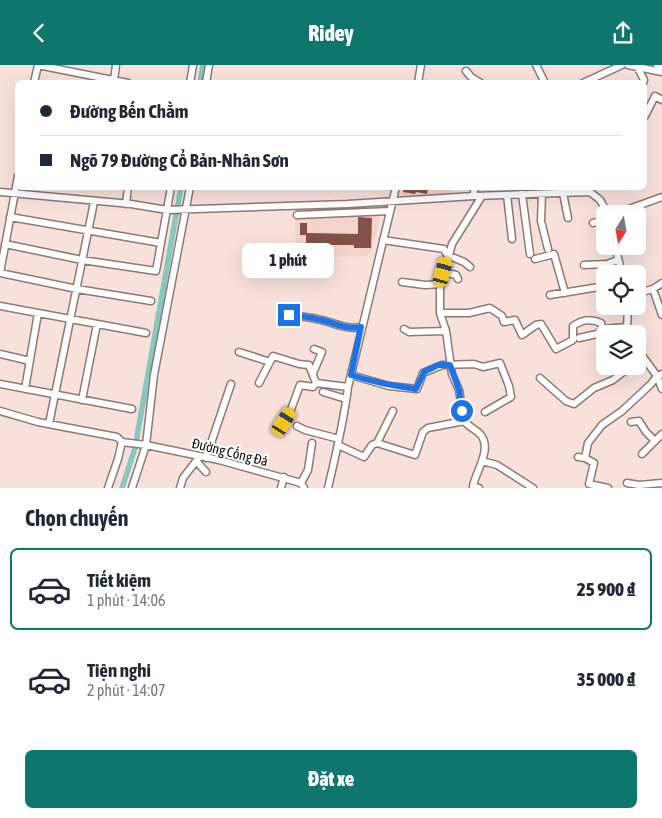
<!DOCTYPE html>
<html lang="vi">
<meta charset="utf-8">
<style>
body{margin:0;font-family:"Asap Condensed",sans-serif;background:#f2f2f3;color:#1f2937;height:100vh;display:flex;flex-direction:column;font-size:19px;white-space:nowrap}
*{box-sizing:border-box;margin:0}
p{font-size:16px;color:#747a83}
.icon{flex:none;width:28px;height:28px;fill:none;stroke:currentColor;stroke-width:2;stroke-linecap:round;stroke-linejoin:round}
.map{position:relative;height:423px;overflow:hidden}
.drawer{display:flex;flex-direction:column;background:#fff;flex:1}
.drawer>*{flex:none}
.top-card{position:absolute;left:15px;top:15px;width:632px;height:110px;border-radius:8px;box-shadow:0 5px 20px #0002;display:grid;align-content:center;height:110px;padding:0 25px;background:#fff}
.needle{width:32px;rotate:191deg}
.buttons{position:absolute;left:596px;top:140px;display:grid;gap:10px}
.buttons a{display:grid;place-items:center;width:50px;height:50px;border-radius:8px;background:#fff;box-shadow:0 5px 20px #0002;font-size:25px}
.end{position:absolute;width:22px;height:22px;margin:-11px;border:6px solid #1a73e8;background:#fff;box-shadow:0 0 0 2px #fff}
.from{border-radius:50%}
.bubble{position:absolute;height:35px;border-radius:8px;background:#fff;box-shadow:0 5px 20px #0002;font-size:16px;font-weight:800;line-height:35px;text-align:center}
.car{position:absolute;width:15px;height:30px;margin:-15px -8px;border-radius:6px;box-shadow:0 0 4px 1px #0007;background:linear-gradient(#f5c518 24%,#345 0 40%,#f5c518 0 76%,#345 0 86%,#f5c518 0)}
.top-card b{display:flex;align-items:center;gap:18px;height:48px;font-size:19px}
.top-card b+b{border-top:1px solid #e0e1e3}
.top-card i{width:12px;height:12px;background:#1f2937}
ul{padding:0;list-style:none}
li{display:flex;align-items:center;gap:15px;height:82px;margin:0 10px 8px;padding:0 15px;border:2px solid transparent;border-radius:8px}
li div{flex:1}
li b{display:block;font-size:19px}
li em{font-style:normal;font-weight:800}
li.active{border-color:#0f766e}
li>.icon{width:45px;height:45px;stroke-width:1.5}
h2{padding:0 25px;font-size:22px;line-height:60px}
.button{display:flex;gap:10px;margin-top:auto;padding:10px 25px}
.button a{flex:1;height:58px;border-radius:8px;background:#0f766e;color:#fff;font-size:20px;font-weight:800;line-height:58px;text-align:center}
header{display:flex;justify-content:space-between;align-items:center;height:65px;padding:0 25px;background:#0f766e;color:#fff;font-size:22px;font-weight:800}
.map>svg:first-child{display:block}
.built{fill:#f3d3cb}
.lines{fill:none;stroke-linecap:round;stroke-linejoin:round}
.canal{stroke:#85c8be;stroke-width:5.5}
.building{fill:#835246}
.minor-casing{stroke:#8e7974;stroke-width:9}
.minor{stroke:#fff;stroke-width:6}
.route{stroke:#1a73e8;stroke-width:6}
.labels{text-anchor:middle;stroke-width:4;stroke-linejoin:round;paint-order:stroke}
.street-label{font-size:14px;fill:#120a09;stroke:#fff}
</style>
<header><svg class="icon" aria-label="back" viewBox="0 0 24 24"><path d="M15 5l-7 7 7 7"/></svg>Ridey<svg class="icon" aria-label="share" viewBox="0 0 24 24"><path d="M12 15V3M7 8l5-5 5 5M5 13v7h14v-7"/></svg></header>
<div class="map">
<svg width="662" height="423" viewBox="0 0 662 423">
<rect width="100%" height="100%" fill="#f8e1db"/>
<path class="built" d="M403,123h51l-1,6 -52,3z
M381,149l-10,39 -6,3 -69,3 -1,-41z"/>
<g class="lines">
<path class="canal" d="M200,18l3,-18
M122,423l13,-40 46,-261"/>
</g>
<path class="building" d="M404,122h24l-1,7 -11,-2 -1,2 -12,-2z
M358,152l14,1 -1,30h-17v-3h-22v10h-18l1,-11 -9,-1v-8h-6v-12h7v10l51,1z"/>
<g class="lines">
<defs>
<path id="minor" d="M38,0l90,18
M536,0l9,18
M628,0l34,7
M657,0l5,4
M638,3l6,12 -1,3
M466,6l5,6 10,6
M114,15l2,-15
M34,18l4,-18
M190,18l3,-18
M206,18l3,-18
M418,18l3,-18
M583,18l39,-18
M645,51l10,-20 7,4
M474,122v9
M0,127l131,12 36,6 181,-6 126,-8 116,-4 10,8 8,14
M563,128l5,25
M522,129l8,60
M542,129l-1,27 7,28
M507,130l5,44
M126,139l2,-17
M615,149l47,-17
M297,150l93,-4
M10,152l151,26
M593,158l12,-3
M383,175l61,9 3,6 17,7 6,5
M5,179l77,16 74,11 15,-84
M615,181l7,28
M535,194l19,-5 11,39
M584,200l23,-1 11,-4
M443,207l13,3 2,4
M0,208l77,16 74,12
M0,208l18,-97
M402,217l23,3 16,-1
M653,224l9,26
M638,228l15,-4 9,-6
M550,230l55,-9
M0,241l146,27
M628,241l-1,21 1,7
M440,248h29l21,-5 12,8 2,6 11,-2 7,15 14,-10 5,-1 15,25 17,-9v-14c9,-6 17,-8 28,-3l2,6
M289,250c9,1 19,2 28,4 16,3 28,11 44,8
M404,264l5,3 37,-1
M603,264l24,-2
M579,273l18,-4 6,-5
M638,285l19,26 5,13
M239,287l31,10
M0,289l30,7
M313,308l9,-21 -8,-3
M351,310l38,11 28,3 6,-16 19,-8 32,-1 9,3 17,-4 9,23 2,11 -26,15
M540,313l26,23 8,3 20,-16 19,-8 18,-14
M259,318l14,-27 26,8 10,1 7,18
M0,319l132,25
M25,324l13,-76
M323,327l23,7
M82,335l15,-76
M0,346l38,11 79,15 5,5 24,3 73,15 82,23 3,5
M631,357l8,-1 7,11 9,9
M49,359l45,-222
M297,361l8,4 34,9
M281,363l9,-16 10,-27 13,2 3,-4 32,4
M377,378l38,12 8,-23 5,-4 36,-7
M338,380l26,12 8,-12 5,-2 16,-32
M642,389l20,-20
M578,392l7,1 9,5 -5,21 19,4
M206,393l25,-74
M585,393l3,-15 14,-18 20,-14 29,-27 6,-8 5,-2
M482,396l15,4 36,23
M197,397l9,10
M301,418l7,-13 4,-27
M627,418l12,2 23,-2
M108,423l10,-29 4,-17
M132,423l14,-43 8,-70 36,-188
M180,423l3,-10 17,-22
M281,423l3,-11
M328,423c8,-34 16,-67 20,-101l48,-200
M479,423l-6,-2c3,-15 20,-38 7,-52 -5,-5 -11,-7 -16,-13l-5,-31 -7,-16 -6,-43 -6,-18v-24l12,-45 30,-48"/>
</defs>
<use href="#minor" class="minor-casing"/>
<use href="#minor" class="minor"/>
</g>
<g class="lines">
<path class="route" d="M289,250c9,1 19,2 28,4 16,3 28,11 44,8l-10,48c22,7 43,11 65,14l8,-17 14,-7h12l9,25 3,21"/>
</g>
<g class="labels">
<g class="street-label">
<text transform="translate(230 387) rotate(14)" y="5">Đường Cống Đá</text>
</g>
</g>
</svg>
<div class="buttons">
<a><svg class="needle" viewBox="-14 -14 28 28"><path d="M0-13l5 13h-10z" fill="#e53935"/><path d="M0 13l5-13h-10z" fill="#747a83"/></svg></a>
<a><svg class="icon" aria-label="locate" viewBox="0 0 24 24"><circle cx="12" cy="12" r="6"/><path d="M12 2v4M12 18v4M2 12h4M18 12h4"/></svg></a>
<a><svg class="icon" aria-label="layers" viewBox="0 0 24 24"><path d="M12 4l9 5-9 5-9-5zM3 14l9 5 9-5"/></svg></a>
</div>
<i class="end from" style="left:462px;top:346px"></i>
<i class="end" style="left:289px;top:250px"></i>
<div class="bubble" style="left:242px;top:178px;width:92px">1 phút</div>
<i class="car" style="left:443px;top:207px;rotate:15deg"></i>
<i class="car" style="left:284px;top:357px;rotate:32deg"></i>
<div class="top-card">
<b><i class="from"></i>Đường Bến Chằm</b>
<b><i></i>Ngõ 79 Đường Cổ Bản-Nhân Sơn</b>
</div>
</div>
<section class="drawer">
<h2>Chọn chuyến</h2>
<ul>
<li class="active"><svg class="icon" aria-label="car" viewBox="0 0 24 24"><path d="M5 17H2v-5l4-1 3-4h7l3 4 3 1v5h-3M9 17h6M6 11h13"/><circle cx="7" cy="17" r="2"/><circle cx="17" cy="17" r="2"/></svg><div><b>Tiết kiệm</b><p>1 phút · 14:06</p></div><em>25 900 ₫</em></li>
<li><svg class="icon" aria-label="car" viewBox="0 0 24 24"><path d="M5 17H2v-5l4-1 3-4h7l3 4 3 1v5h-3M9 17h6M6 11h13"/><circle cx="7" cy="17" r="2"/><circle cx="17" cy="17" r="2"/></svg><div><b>Tiện nghi</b><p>2 phút · 14:07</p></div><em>35 000 ₫</em></li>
</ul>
<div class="button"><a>Đặt xe</a></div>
</section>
